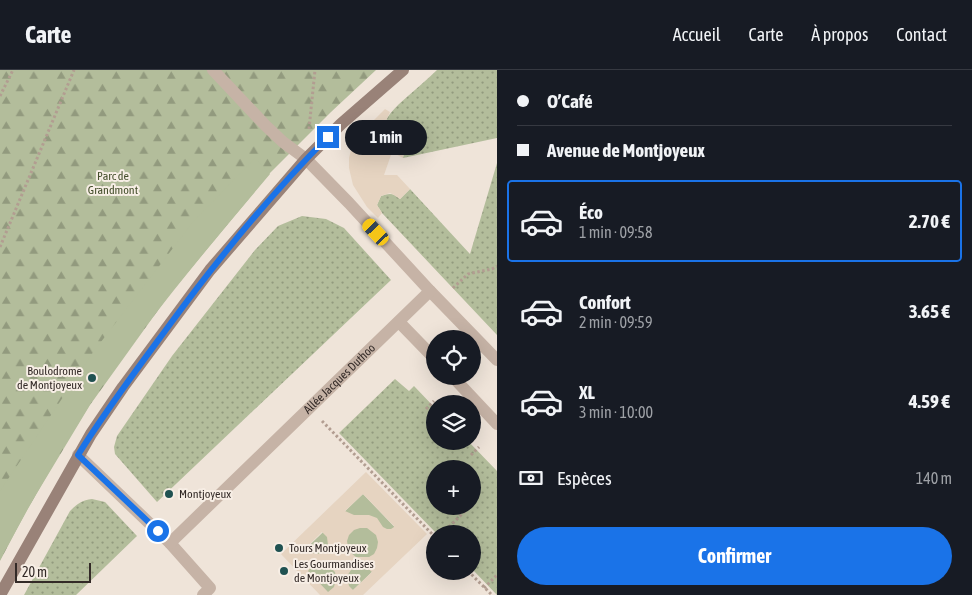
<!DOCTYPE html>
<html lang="fr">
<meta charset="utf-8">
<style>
body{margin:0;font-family:"Asap Condensed",sans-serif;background:#242831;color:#f1f3f6;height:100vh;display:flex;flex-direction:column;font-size:19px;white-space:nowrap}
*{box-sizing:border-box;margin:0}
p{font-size:16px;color:#9ea1a6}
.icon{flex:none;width:28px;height:28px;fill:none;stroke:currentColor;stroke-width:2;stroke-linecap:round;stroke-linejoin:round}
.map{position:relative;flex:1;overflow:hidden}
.details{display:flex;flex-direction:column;background:#171b24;width:475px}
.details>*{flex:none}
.top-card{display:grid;align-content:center;height:110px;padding:0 20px;background:#171b24}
.fabs{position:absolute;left:426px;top:260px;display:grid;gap:10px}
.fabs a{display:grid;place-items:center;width:55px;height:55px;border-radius:50%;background:#171b24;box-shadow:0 5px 20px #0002;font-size:25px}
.scale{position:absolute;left:15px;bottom:12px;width:76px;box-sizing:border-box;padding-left:5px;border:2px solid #332a27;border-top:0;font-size:14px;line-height:18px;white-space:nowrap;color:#332a27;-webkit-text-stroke:4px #f7eee5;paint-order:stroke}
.end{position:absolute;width:22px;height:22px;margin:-11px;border:6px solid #1a73e8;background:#fff;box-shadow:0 0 0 2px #fff}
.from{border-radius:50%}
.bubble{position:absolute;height:35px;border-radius:18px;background:#171b24;box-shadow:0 5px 20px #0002;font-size:16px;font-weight:700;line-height:35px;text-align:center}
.car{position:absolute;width:15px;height:30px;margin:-15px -8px;border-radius:6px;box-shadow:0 0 4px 1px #0007;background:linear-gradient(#f5c518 24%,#345 0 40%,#f5c518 0 76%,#345 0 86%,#f5c518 0)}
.top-card b{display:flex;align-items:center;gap:18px;height:48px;font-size:19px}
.top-card b+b{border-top:1px solid #363941}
.top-card i{width:12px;height:12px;background:#f1f3f6}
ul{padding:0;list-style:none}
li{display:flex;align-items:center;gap:15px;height:82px;margin:0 10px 8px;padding:0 10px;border:2px solid transparent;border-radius:5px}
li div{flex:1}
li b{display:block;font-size:19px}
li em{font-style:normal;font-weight:700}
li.current{border-color:#1a73e8}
li>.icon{width:45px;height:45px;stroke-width:1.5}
.pay{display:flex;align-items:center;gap:12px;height:55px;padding:0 20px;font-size:19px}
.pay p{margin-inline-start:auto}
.cta{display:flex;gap:10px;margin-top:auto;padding:10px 20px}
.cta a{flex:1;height:58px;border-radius:30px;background:#1a73e8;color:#fff;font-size:20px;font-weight:700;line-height:58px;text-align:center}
header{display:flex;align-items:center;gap:30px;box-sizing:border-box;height:70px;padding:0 25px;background:#171b24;border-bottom:1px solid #363941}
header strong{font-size:24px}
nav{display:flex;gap:28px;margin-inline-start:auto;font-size:18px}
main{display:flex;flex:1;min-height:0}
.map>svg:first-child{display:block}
.grass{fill:url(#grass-dots);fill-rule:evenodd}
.forest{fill:url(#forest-firs)}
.green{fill:#b3bd9b}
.plaza{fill:#e6d4c1;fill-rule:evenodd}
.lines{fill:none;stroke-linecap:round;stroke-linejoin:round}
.path{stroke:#b29d91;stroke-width:3;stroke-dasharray:2.5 2.5;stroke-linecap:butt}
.street{stroke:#c6b3a6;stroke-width:12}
.secondary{stroke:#998278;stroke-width:12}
.route{stroke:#1a73e8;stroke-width:6}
.poi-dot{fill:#1f5151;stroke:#f7eee5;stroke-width:2}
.labels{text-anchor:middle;stroke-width:4;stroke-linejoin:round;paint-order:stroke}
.park-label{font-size:12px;fill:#454f2c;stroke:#f7eee5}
.poi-label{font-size:12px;fill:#332a27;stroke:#f7eee5;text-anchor:start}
.street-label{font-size:12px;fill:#332a27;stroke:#f7eee5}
</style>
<header>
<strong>Carte</strong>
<nav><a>Accueil</a><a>Carte</a><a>À propos</a><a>Contact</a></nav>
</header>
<main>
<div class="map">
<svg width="497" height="525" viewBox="0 0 497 525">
<defs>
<pattern id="grass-dots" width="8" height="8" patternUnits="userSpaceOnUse" patternTransform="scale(1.25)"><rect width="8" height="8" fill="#b3bd9b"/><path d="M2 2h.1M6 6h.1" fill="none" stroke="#929a7e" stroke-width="1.8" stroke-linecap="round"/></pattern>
<pattern id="forest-firs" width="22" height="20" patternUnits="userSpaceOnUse" patternTransform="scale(1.25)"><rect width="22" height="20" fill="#b3bd9b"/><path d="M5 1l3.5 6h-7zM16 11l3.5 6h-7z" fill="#929a7e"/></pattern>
</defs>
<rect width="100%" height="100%" fill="#efe4d9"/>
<path class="grass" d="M437,0h60v68l-94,20 1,-6c-35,-19 -18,-37 4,-56 10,-9 20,-17 29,-26z
M497,93v172l-115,-122 -5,-8 4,-9c9,-3 12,-3 19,3l10,-10 60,65z
M302,146l24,3 18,9 47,52 -234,222 -42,-48 -1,-7 3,-11 55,-80 83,-106 23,-24z
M395,309l14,12 5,-5 21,22v33h33l29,30v124l-24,-25 -1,-36h-35l-98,-101zM435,399h37v37h-37z
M92,429l13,3 32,34 -61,59h-52l46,-84c7,-7 12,-11 22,-12z"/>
<path class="forest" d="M0,0h376l-45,42 -61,61 -101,122 -79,110 -62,103 -28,53z"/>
<path class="green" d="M255,88l15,16c-63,75 -127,150 -181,232 -32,50 -61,102 -89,154v-69l94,-140 99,-129z
M363,424l43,45 -58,56h-18l-35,-36z"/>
<path class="plaza" d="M385,39l5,3 -6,13 2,13 7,8 11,6 -1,6 -11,-6 -8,23h13l13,14 -10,10 -6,-4 -4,-2 -9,3 -4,9 5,8 -4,5 -11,-11 -14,-22 -4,-17v-10l3,-12 5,-9z
M366,402l61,62 -64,61h-43l-39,-41zM363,424l31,32v1l-3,2h-4l-4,-2 -6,-9 -8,-3h-15l-9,-4zM360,458h7l9,7 2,7 -1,6 -3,6 -5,3h-13l-5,-4 -3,-6 -1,-6 2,-6 5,-5zM322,462l5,5 1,8 -3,6 -7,3 -6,-1 -6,-5zM321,494l8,2 6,6 1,7 -2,8 -6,5 -20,-21 5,-6zM358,495h6l8,7 -19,18 -4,-4 -2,-10 6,-9z"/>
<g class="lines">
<path class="path" d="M0,26l13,-26
M309,59l6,-59
M0,177l74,-177
M453,218l15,-14 24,-5 5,-3
M426,339l8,-8
M322,351l113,116
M471,385l8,-8
M442,464l23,-23
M468,501l24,24
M484,518l13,-13"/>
<g class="street">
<path d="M430,221l67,69"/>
<path d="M399,252l36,37"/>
<path d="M452,306l45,48"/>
<path d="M78,385l92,88 40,45 -7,7"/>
<path id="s1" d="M170,473l260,-252 -81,-88 -43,-44 -23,-17 -17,-16 -53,-56"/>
</g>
<path class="secondary" d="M0,525l91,-161 32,-47 87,-117 96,-111 35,-35 62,-54"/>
</g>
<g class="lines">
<path class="route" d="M158,461l-80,-76c28,-45 59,-86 90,-128 49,-67 101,-131 160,-190"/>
</g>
<g class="poi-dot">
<circle cx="92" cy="308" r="5"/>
<circle cx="169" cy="424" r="5"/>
<circle cx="279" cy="478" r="5"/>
<circle cx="284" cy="501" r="5"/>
</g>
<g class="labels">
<g class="park-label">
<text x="113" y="110">Parc de<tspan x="113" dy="14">Grandmont</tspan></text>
</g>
<g class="poi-label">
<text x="82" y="305" text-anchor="end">Boulodrome<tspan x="82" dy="14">de Montjoyeux</tspan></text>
<text x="179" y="428">Montjoyeux</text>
<text x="289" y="482">Tours Montjoyeux</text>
<text x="294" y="498">Les Gourmandises<tspan x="294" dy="14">de Montjoyeux</tspan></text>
</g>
<g class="street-label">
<text dy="4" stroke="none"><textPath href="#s1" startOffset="236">Allée Jacques Duthoo</textPath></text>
</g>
</g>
</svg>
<div class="fabs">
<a><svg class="icon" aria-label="locate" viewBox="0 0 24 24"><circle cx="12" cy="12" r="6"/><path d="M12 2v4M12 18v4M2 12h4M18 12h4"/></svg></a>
<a><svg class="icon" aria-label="layers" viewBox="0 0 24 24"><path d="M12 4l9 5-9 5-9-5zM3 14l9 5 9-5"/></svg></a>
<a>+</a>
<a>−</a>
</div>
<div class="scale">20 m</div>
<i class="end from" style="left:158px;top:461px"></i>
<i class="end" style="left:328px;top:67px"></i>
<div class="bubble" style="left:345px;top:50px;width:82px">1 min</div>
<i class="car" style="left:376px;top:162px;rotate:317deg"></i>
</div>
<section class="details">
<div class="top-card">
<b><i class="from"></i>O’Café</b>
<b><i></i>Avenue de Montjoyeux</b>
</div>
<ul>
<li class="current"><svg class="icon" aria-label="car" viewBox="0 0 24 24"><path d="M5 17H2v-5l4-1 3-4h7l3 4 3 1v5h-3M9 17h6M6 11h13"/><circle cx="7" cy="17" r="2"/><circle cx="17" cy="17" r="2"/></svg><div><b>Éco</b><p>1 min · 09:58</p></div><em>2.70 €</em></li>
<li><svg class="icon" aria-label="car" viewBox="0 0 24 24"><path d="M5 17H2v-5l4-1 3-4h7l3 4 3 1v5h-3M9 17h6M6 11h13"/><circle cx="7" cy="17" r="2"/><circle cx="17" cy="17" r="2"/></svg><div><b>Confort</b><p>2 min · 09:59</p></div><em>3.65 €</em></li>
<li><svg class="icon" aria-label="car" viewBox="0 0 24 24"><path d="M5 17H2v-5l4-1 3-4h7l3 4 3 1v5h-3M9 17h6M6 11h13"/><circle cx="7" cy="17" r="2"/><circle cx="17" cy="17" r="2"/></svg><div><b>XL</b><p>3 min · 10:00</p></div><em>4.59 €</em></li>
</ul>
<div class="pay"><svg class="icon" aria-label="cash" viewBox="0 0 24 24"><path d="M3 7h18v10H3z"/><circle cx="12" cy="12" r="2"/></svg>Espèces<p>140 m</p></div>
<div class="cta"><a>Confirmer</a></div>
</section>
</main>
